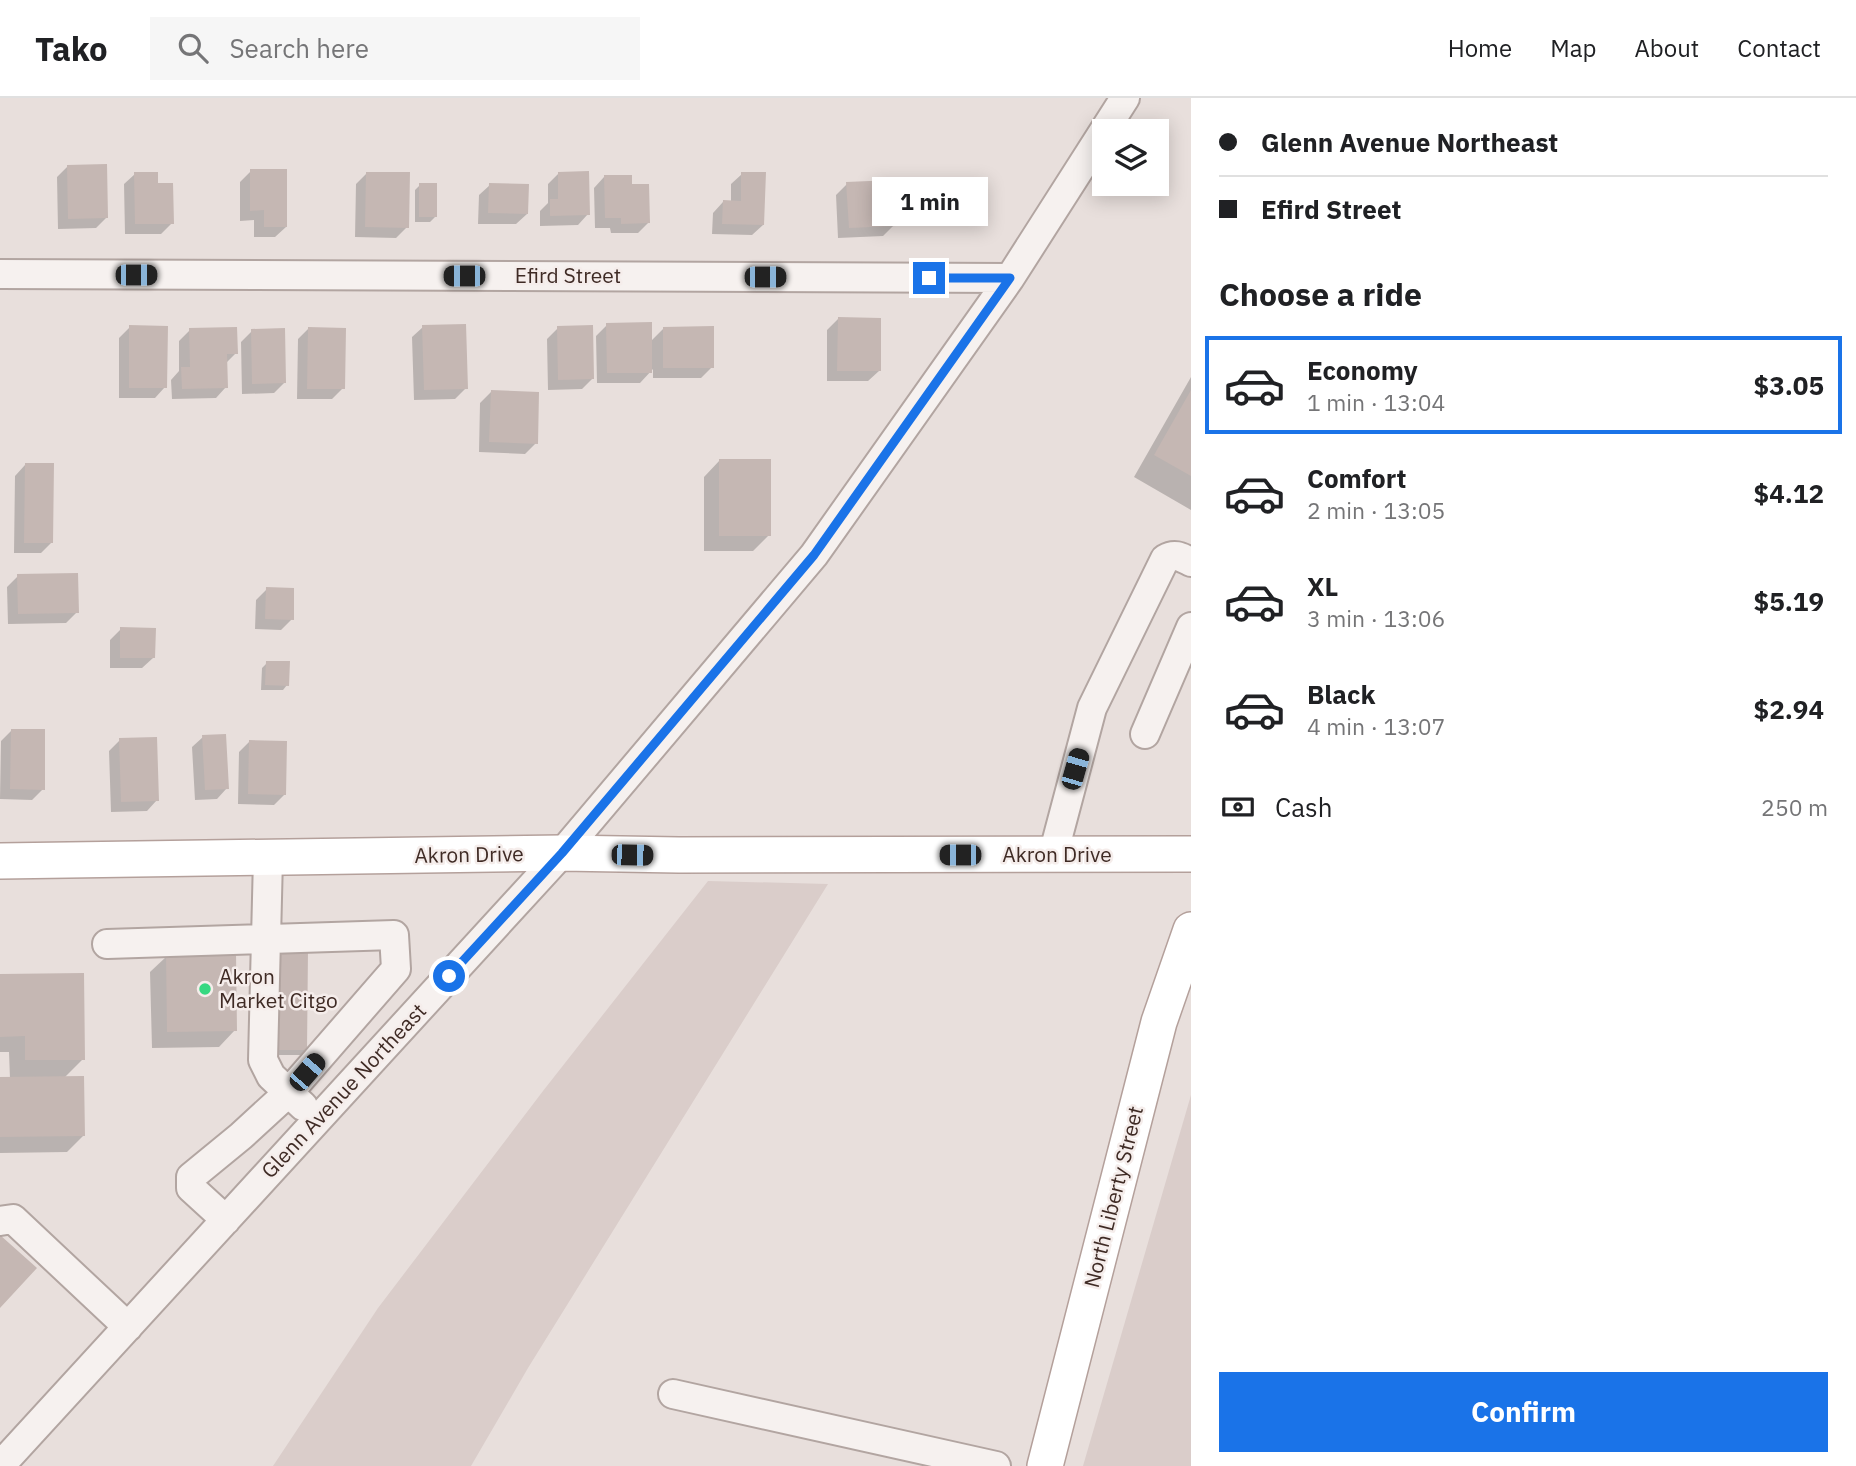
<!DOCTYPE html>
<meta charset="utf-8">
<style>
body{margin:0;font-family:"IBM Plex Sans",sans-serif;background:#f6f6f6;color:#202124;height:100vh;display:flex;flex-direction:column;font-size:26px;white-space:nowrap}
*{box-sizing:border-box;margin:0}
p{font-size:23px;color:#757577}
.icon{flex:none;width:38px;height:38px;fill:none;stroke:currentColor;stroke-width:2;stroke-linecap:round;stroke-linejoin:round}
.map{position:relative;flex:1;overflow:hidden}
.side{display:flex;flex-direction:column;background:#fff;width:665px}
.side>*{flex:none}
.top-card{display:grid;align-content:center;height:154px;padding:0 28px;background:#fff}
.controls{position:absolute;left:1092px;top:21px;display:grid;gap:14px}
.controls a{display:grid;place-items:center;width:77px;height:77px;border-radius:0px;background:#fff;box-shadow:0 4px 18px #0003;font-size:35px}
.end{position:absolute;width:32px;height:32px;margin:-16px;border:9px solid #1a73e8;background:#fff;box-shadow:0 0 0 4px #fff}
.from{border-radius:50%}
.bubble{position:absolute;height:49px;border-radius:0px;background:#fff;box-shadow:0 4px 18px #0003;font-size:23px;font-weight:800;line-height:49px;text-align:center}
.car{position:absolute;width:21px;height:42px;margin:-21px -10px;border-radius:9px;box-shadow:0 0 5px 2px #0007;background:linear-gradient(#222 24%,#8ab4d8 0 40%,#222 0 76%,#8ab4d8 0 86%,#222 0)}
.top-card b{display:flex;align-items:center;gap:24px;height:66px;font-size:26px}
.top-card b+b{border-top:2px solid #e0e0e0}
.top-card i{width:18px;height:18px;background:#202124}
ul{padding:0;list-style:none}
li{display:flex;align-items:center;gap:21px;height:98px;margin:0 14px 10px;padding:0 14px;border:4px solid transparent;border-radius:0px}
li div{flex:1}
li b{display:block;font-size:26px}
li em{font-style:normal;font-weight:800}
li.on{border-color:#1a73e8}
li>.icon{width:63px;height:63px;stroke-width:1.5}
h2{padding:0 28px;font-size:32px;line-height:84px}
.pay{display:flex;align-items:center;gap:18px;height:77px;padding:0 28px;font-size:26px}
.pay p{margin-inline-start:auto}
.action{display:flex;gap:14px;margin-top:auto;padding:14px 28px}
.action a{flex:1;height:80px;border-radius:0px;background:#1a73e8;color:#fff;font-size:28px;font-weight:800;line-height:80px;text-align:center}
header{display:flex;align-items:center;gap:42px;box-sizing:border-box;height:98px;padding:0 35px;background:#fff;border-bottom:2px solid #e0e0e0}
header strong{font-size:33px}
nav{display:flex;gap:38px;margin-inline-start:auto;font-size:24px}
.search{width:490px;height:63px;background:#f6f6f6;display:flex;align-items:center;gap:18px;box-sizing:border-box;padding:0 24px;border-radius:0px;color:#757577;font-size:26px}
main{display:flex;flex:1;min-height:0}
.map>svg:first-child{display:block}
.built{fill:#dacdca}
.shadow{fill:#0003}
.building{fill:#c5b7b3}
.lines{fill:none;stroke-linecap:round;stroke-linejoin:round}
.minor-casing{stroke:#b2a5a1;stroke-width:32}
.major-casing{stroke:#b4a09b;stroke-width:38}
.minor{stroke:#f6f1ef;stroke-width:28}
.major{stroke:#fff;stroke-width:35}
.route{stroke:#1a73e8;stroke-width:9}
.poi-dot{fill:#36d881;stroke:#f5edeb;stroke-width:2.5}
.labels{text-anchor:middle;stroke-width:5;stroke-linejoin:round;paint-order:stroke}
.street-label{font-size:21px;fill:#3f2b25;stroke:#f5edeb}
.poi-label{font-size:21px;fill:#3f2b25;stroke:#f5edeb;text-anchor:start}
</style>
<header>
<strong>Tako</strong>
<div class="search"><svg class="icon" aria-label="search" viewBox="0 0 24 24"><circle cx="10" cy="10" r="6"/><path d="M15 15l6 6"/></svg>Search here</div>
<nav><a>Home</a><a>Map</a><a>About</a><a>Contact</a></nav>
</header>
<main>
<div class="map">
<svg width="1191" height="1368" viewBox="0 0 1191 1368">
<rect width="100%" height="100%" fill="#e8dfdc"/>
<path class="built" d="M708,783l120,3 -300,484 -57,98h-198l105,-158 165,-217z
M1191,997v371h-108z"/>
<path class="shadow" d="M68,68l38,52 -10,10 -38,1 -1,-52z
M251,73l35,56 -11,10h-21v-17l-14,1v-39z
M367,75l40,54 -11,11 -41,-1 1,-53z
M559,75l29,41 -10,11 -38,1v-15l8,-8v-19z
M135,76l21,11 16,38 -11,11h-36l-1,-50z
M742,76l21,51 -11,10 -40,-1 1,-21 10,-11 8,1v-19z
M604,79l27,9 18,36 -11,11h-27l-1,-5h-15l-1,-40z
M847,86l47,41 -11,11 -45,2 -2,-43z
M420,87l15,32 -5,5h-15v-32z
M490,87l37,29 -11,10h-38l1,-29z
M838,221l41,52 -11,10h-41v-51z
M607,227l43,17 14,-14 48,39 -11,11h-48v-9l-13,14h-43l-1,-47z
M130,229l35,60 -10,11h-36v-60z
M423,229l43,61 -11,11 -41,1 -2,-63z
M309,230l34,60 -11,11h-35l1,-60z
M558,230l35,50 -11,11 -34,1 -1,-51z
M190,232l46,23 -10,10v24l-10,11 -44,1 -1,-19 8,-9v-30z
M252,233l33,51 -11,11 -32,1 -1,-52z
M1191,279v133l-57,-33z
M491,294l45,51 -11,11 -46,-2 1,-49z
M720,362l49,75 -16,16h-49v-74z
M25,367l27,77 -11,11h-27l1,-77z
M18,478l59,36 -11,11 -58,1 -1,-37z
M267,491l25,30 -11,11 -26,-1 1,-29z
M121,531l32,29 -11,10h-32v-28z
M267,565l20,22 -4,5h-22l1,-22z
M12,632l31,59 -11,11 -32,-1 1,-58z
M203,639l24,51 -10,11 -22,1 -3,-53z
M120,642l37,60 -10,11 -36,1 -2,-61z
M250,643l35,53 -11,11 -36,-1 1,-52z
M271,857l34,95 -4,5h-30z
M167,858l68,74 -16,17 -67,1 -2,-76z
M0,878l83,83 -19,19 19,58 -16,16 -67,1v-74h10l-1,-27h-9z"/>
<path class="building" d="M107,66l1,54 -40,1 -1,-54z
M250,71h37v58h-23v-17l-14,1z
M589,73l1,44 -40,1v-17h8v-27z
M134,74h24v11h15l1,41h-39z
M366,74h44l-1,56 -44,-1z
M741,74h25l-2,53 -42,-1 1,-24 18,1z
M604,77h28v9h17l1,39 -29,1v-6h-16z
M894,82l2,46 -47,2 -3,-46z
M419,85h18v34h-18z
M489,85l40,1 -1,30 -40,-1z
M838,219l43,1v53h-44z
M652,224v51h-45l-1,-50z
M466,226l2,65 -44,1 -2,-65z
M129,227l39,1 -1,62h-38z
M593,227l1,54 -36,1 -1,-54z
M714,228v42h-51v-41z
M237,229l1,27h-11l1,34 -46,1 -1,-22h9l-1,-39z
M308,229l38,1 -1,61h-38z
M285,230l1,55 -34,1 -1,-55z
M491,292l48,2 -1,52 -49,-2z
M1191,292v86l-37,-21z
M719,361h52v77h-52z
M25,365h29l-1,80h-29z
M78,475l1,40 -61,1 -1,-40z
M266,489l28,1v32l-29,-1z
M120,529l36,1 -1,30h-35z
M266,563h24l-1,25 -24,-1z
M11,631h34v61l-35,-1z
M226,636l3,55 -24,1 -3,-55z
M157,639l2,64 -38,1 -2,-64z
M249,642l38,1 -1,54 -38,-1z
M275,851h33l-1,101h-32z
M236,855l1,78 -70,1 -1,-78z
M84,875l1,87h-60v-24l-25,1v-63z
M84,978l1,60 -85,1v-60z
M0,1137l37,33 -37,40z"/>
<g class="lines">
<defs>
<path id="minor" d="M0,176l1010,4
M1145,636l46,-107
M1053,757l39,-147 73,-149c10,-6 16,-2 26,3
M268,760l-5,202 8,16 32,30
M107,846l287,-9 2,34 -107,123 -48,44 -50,41v11l35,32
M0,1123l13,-2 115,108
M673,1296l323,72
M0,1368l562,-613 252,-298 196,-277 115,-180"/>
<path id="major" d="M0,763l562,-8 117,2 512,-1
M1045,1368l114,-444 32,-92"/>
</defs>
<use href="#minor" class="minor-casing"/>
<use href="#major" class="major-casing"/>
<use href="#minor" class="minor"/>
<use href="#major" class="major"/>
</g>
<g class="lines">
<path class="route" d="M449,878l113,-123 252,-298 196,-277h-81"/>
</g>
<circle class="poi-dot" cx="205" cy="891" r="7"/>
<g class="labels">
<g class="street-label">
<text x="568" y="185">Efird Street</text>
<text transform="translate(469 757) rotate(-1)" y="7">Akron Drive</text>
<text x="1057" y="764">Akron Drive</text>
<text transform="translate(344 993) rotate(-47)" y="7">Glenn Avenue Northeast</text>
<text transform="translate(1114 1099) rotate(-76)" y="7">North Liberty Street</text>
</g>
<g class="poi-label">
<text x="219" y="886">Akron<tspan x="219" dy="24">Market Citgo</tspan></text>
</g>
</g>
</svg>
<div class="controls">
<a><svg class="icon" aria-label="layers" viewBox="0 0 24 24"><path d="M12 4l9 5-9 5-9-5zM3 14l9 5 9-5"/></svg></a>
</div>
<i class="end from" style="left:449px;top:878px"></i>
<i class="end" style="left:929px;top:180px"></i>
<div class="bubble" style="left:872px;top:79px;width:116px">1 min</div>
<i class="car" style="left:136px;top:177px;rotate:90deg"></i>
<i class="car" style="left:464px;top:178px;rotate:270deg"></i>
<i class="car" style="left:765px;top:179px;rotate:90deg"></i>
<i class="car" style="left:1075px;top:671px;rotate:16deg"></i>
<i class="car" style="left:632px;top:757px;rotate:91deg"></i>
<i class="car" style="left:960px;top:757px;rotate:270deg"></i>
<i class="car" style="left:307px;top:974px;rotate:41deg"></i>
</div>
<section class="side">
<div class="top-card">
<b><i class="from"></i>Glenn Avenue Northeast</b>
<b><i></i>Efird Street</b>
</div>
<h2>Choose a ride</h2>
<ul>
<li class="on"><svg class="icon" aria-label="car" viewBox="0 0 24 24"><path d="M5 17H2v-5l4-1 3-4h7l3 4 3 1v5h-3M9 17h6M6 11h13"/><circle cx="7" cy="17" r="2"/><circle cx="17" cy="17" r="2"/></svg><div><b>Economy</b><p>1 min · 13:04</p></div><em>$3.05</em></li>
<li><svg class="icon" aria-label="car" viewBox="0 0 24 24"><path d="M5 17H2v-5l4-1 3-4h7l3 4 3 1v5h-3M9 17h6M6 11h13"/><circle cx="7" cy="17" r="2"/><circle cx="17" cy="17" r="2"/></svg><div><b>Comfort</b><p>2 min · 13:05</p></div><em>$4.12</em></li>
<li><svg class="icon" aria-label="car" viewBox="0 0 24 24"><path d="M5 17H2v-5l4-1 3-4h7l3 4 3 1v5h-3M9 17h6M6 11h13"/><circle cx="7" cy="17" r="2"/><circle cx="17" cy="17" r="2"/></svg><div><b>XL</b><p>3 min · 13:06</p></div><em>$5.19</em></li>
<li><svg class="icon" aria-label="car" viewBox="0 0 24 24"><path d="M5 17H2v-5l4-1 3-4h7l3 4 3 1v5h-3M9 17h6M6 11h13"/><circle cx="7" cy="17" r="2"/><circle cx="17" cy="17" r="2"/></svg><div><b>Black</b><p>4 min · 13:07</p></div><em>$2.94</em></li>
</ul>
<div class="pay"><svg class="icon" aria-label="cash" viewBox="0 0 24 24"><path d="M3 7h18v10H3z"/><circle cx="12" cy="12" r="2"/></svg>Cash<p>250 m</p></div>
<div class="action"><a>Confirm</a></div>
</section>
</main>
